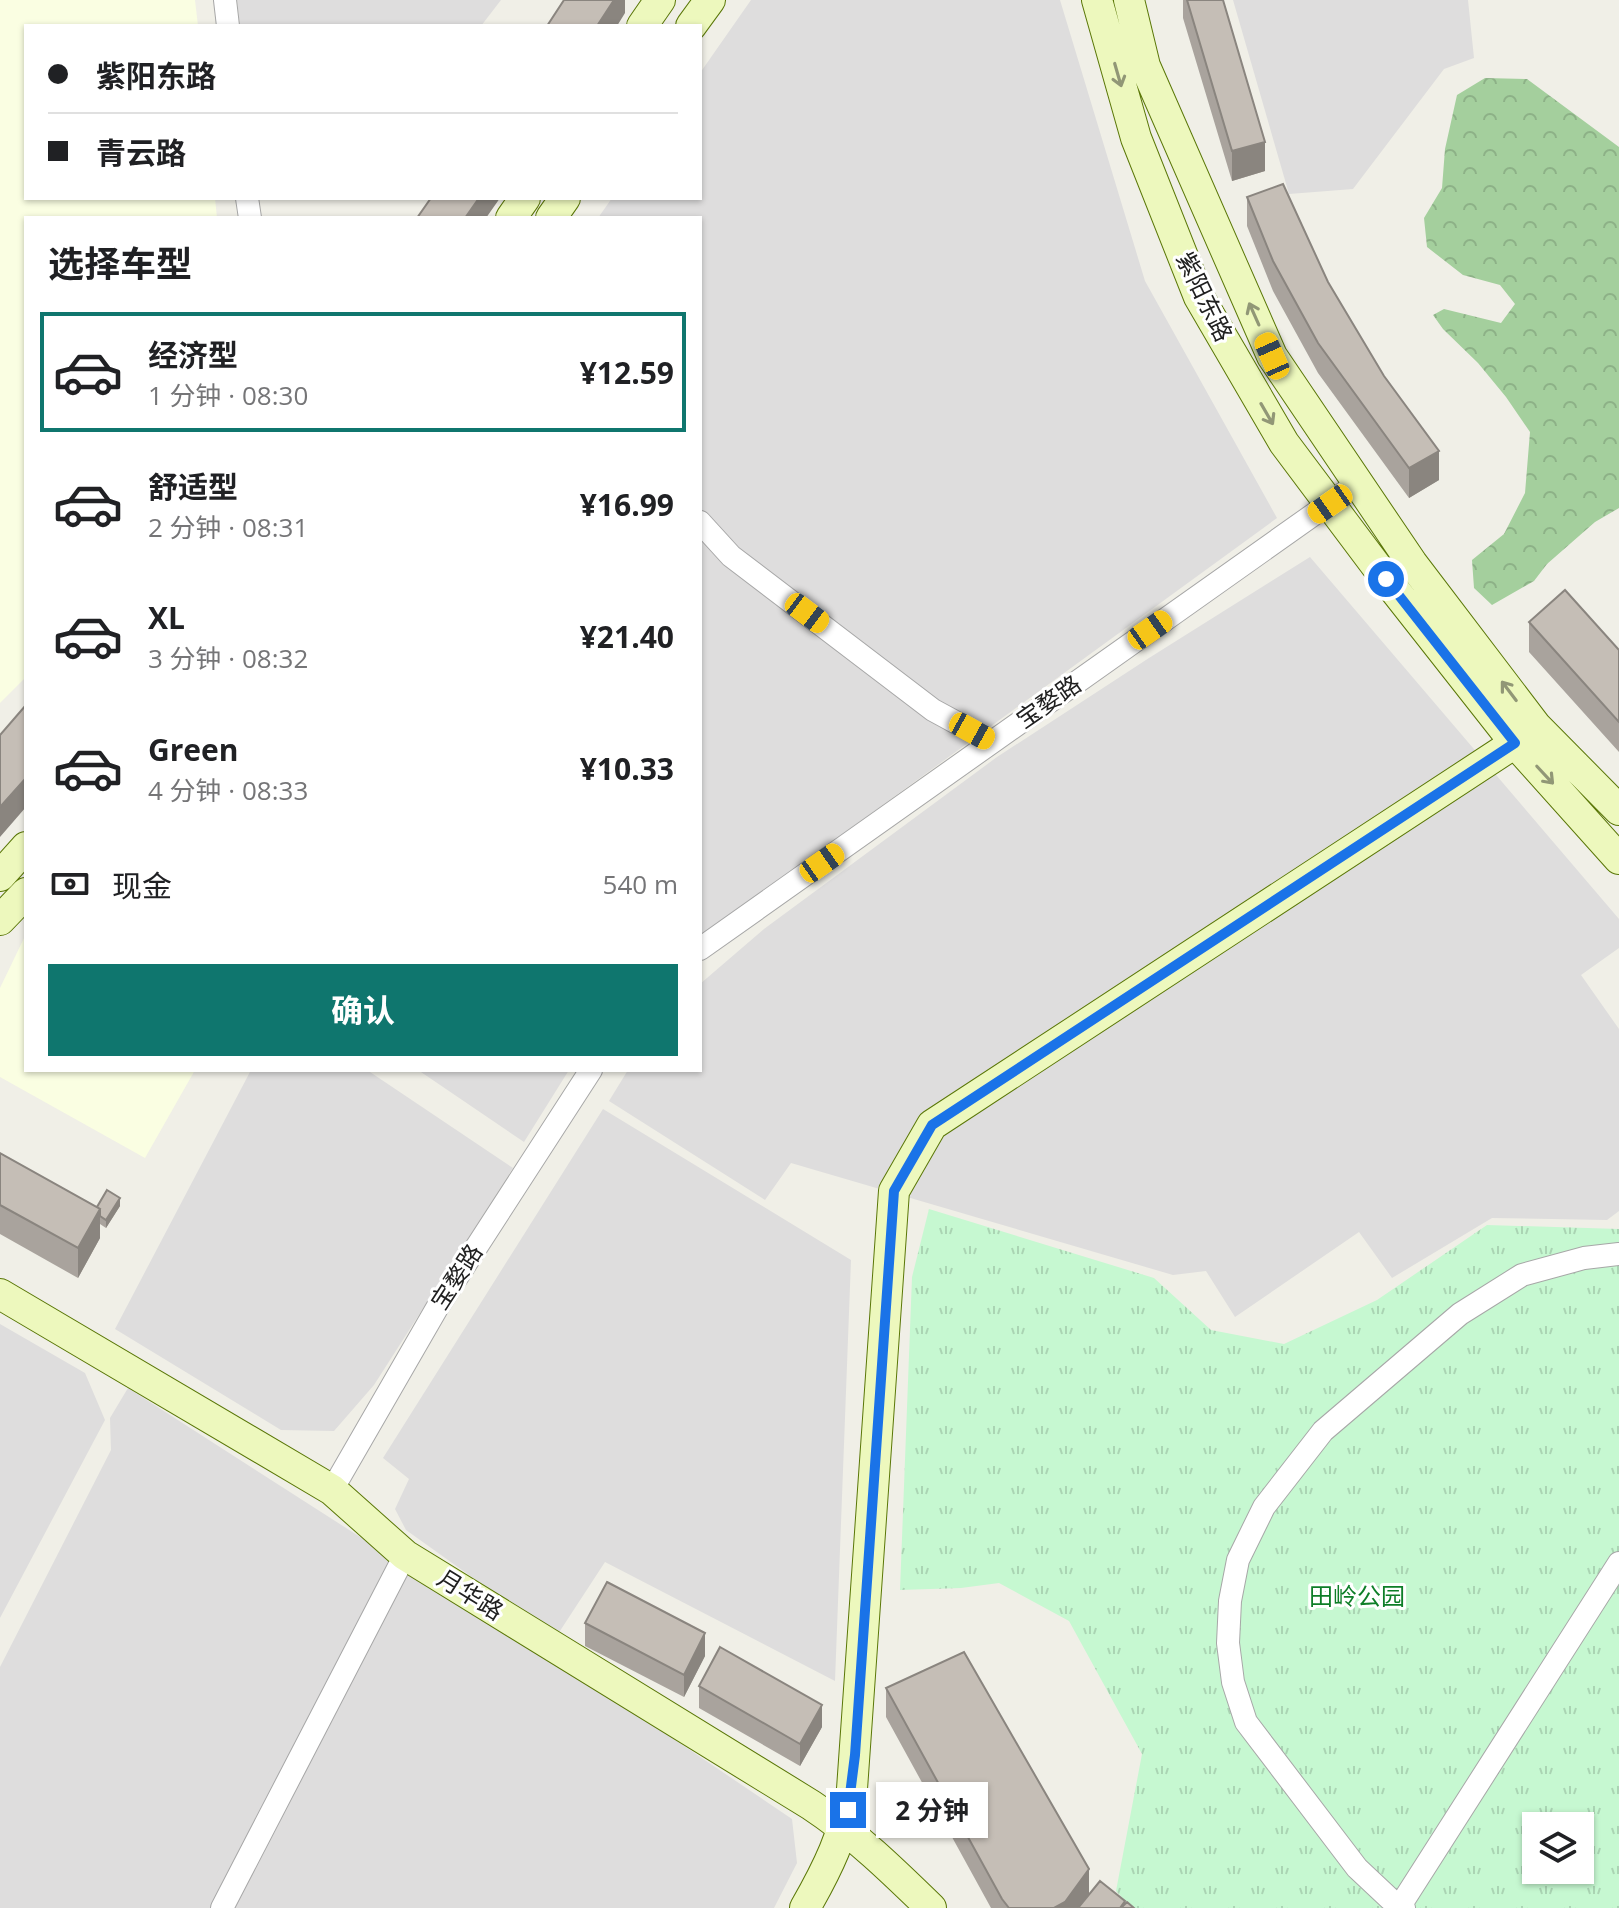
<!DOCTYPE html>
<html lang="zh">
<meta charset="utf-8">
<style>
body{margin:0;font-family:"Open Sans","Noto Sans SC",sans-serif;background:#f6f6f6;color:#202124;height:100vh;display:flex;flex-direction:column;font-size:30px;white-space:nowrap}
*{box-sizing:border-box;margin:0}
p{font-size:26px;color:#757577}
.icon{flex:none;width:44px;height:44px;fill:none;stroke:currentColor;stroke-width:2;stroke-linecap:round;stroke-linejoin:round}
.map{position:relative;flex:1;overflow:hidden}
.panel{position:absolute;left:24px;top:216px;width:678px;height:856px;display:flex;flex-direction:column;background:#fff;border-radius:0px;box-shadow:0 2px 6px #0004}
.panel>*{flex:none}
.top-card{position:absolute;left:24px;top:24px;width:678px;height:176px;border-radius:0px;box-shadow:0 2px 6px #0004;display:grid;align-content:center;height:176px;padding:0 24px;background:#fff}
.fabs{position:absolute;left:1522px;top:1812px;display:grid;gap:16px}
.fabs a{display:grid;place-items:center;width:72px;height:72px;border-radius:0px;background:#fff;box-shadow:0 2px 6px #0004;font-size:40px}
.end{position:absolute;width:36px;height:36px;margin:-18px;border:10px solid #1a73e8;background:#fff;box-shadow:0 0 0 4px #fff}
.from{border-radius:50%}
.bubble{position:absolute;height:56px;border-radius:0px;background:#fff;box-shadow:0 2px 6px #0004;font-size:26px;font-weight:700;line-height:56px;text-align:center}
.car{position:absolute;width:24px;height:48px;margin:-24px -12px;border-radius:10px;box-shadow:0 0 6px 2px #0007;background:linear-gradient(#f5c518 24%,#345 0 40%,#f5c518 0 76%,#345 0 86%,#f5c518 0)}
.top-card b{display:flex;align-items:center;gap:28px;height:76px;font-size:30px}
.top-card b+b{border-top:2px solid #e0e0e0}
.top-card i{width:20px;height:20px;background:#202124}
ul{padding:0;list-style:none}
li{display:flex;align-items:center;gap:24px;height:120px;margin:0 16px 12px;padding:0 8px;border:4px solid transparent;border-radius:0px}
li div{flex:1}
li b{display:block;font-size:30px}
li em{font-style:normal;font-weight:700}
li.current{border-color:#0f766e}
li>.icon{width:72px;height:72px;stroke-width:1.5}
h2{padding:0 24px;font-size:36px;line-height:96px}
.pay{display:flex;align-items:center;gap:20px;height:88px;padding:0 24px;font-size:30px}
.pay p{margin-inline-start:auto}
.cta{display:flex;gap:16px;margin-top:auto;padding:16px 24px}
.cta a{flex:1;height:92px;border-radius:0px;background:#0f766e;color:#fff;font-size:32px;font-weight:700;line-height:92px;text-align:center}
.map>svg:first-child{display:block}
.residential{fill:#dedddd}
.education{fill:#fafee2}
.forest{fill:url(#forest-crowns)}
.park{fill:url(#park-tufts);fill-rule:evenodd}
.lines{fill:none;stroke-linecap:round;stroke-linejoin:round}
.street-casing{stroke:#a7a7a7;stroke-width:24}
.secondary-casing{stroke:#5a7707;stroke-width:32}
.street{stroke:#fff;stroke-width:22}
.secondary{stroke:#edf8bd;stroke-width:30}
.wall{fill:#a9a39d}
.shaded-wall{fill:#8a857f}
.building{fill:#c5beb6;stroke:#8a857f;stroke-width:2}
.oneway{stroke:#919776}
.route{stroke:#1a73e8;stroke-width:10}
.labels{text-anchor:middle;stroke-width:6;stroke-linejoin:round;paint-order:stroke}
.street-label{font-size:24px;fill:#202020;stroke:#fff}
.park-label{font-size:24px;fill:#0e7e28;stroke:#fff}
</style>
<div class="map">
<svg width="1619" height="1908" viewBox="0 0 1619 1908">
<defs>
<pattern id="forest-crowns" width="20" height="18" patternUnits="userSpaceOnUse" patternTransform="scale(2)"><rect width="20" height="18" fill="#a4cf9d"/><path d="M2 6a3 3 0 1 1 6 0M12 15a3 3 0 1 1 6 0" fill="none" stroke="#8db187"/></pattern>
<pattern id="park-tufts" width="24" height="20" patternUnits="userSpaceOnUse" patternTransform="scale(2)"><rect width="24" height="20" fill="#c6f8d1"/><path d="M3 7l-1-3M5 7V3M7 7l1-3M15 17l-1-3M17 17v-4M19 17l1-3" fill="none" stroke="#aad4b3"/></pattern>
</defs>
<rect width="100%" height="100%" fill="#f0efe7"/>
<path class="residential" d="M237,0h264l-20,26h-241z
M751,0h309l85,281 132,237 -577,420v-720h-102l14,-20h88v-125z
M1233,0h235l6,58 -30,11 -91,120 -64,5z
M1310,557l309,362v29l-38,27 38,54v182l-12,9 -115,-2 -100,60 -33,-46 -124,85 -29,-46 -33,4 -382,-112 -26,37 -156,-99 19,-31h72v-86l64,-55 233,-172 152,-99z
M251,1070h116l146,98 -139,217 -40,46 -53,-1 -166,-101z
M418,1070h151l-45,72z
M603,1109l248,151 -16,421 -230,-119 -49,75 -150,-107 -11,-21 14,-30 -26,-21z
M0,1324l85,49 20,47 -105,198z
M128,1388l528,339 136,92 5,44 -23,45h-774v-241l111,-217 -1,-32z"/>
<path class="education" d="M0,0h195l3,26h-172v172h189l2,20h-191v459l-26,26z
M26,934v136h169l-50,88 -145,-81v-89z"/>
<path class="forest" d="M1485,78l42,1 92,68v361l-24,14 -48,42 -13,17 -42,24 -18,-17 -2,-28 32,-26 21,-41 5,-61 -24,-35 -28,-34 -35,-34 -10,-14 11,-6 57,14 14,-19 -15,-19 -37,-10 -36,-28 -3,-29 18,-30 3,-39 12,-54z"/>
<path class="park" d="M929,1209l225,69 57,52 73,14 93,-44 110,-75 132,4v679h-487l-16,-17 26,-137 -73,-133 -70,-38 -38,5 -61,2 12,-313zM1536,1826h44v44h-44z"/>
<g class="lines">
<defs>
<path id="street" d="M225,0l3,26
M247,198l3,20
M700,522l31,34 202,154 59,32
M700,949l658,-466
M332,1490l105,-182 154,-238
M1400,1906l219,-343
M222,1908l183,-353
M1404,1908l-14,-9 -33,-31 -111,-146 -13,-40 -5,-39 2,-42 8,-41 26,-53 59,-76 137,-117 62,-39 62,-17 35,-4"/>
<path id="secondary" d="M1097,0l39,138 63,159 85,146 102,136 129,164 104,116
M1129,0l16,66 127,290 140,207 124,163 83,84
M642,26l18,-26
M691,26l19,-26
M511,218l14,-20
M551,218l14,-20
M0,876l26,-29
M0,920l26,-27
M0,1294l332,196 73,65 406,250c44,29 82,66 120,103
M805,1908c23,-40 39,-73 47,-119l42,-598 38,-66 583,-382 21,-17"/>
</defs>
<use href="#street" class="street-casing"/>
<use href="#secondary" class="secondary-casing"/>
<use href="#street" class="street"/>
<use href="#secondary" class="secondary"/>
</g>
<path class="wall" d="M1183,0h40l42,171 -33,10 -49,-163z
M1247,197l81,85 111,198 -30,18 -91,-125 -45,-82 -26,-65z
M1529,622l90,28v102l-90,-100z
M0,1153l97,54 23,-1 -14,22 -6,-4v14l-22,40 -78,-44z
M585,1623l120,33 -21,41 -99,-51z
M699,1686l123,41 -22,39 -101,-58z
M886,1688l203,206 36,10 9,4h-143l-105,-191z"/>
<path class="shaded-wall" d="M614,0h11v13l-8,13h-20z
M1265,142v29l-33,10v-30z
M479,198h21l-14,20h-21z
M1439,451v29l-30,18v-30z
M26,778v29l-26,30v-30z
M120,1198v8l-14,22v-8z
M100,1209v29l-22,40v-30z
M705,1633v23l-21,41v-22z
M822,1705v22l-22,39v-22z
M1089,1869v29l-7,10h-28z"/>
<path class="building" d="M564,0h50l-17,26h-50z
M1187,0h36l42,142 -33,9z
M1283,184l45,98 56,94 55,75 -30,17 -91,-125 -45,-82 -26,-64z
M431,198h48l-14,20h-48z
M1565,590l54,60v72l-90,-100z
M26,705v73l-26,29v-72z
M0,1153l100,56 -22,39 -78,-43z
M107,1190l13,8 -14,22 -6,-4v-7l-3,-2z
M607,1582l98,51 -21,42 -99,-52z
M720,1647l102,58 -22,39 -101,-58z
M964,1652l125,217 -24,33 -11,6h-45l-7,-9 -116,-211z
M1100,1881l25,20 -5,7h-42z
M1127,1902l7,6h-13z"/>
<defs><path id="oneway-shaft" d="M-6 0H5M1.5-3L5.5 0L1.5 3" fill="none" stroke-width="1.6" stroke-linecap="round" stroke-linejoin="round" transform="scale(2)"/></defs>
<g class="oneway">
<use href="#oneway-shaft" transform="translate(1118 75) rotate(74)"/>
<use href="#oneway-shaft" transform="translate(1254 314) rotate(-114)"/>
<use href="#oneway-shaft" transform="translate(1267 414) rotate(60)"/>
<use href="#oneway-shaft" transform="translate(1509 691) rotate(-127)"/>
<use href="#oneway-shaft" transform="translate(1545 775) rotate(47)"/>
</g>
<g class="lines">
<path class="route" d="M848,1810l7,-55 39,-564 38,-66 583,-382 -129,-164"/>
</g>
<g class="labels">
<g class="street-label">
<text transform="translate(1204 297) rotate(64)" y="8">紫阳东路</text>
<text transform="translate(1049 702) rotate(-35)" y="8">宝婺路</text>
<text transform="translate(457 1277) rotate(-57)" y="8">宝婺路</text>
<text transform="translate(470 1595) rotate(32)" y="8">月华路</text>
</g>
<g class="park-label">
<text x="1357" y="1605">田岭公园</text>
</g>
</g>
</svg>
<div class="fabs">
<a><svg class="icon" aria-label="layers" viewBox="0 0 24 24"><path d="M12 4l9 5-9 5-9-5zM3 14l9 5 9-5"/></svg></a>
</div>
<i class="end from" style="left:1386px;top:579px"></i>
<i class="end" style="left:848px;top:1810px"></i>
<div class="bubble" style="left:876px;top:1782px;width:112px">2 分钟</div>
<i class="car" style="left:1272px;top:356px;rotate:336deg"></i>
<i class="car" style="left:1330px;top:504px;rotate:235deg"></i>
<i class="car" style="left:807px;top:613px;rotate:127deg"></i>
<i class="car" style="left:1150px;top:630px;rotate:55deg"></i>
<i class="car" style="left:972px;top:731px;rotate:119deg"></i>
<i class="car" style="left:822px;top:863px;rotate:55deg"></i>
<div class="top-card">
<b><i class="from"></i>紫阳东路</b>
<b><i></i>青云路</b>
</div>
<section class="panel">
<h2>选择车型</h2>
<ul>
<li class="current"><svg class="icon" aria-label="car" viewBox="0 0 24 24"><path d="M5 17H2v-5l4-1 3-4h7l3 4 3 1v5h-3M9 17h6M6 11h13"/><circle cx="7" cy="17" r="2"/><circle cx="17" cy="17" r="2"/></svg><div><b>经济型</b><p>1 分钟 · 08:30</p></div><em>¥12.59</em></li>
<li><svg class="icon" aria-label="car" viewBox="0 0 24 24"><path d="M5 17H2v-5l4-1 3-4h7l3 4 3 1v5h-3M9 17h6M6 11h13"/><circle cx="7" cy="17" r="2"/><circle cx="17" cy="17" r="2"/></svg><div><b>舒适型</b><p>2 分钟 · 08:31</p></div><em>¥16.99</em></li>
<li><svg class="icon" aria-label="car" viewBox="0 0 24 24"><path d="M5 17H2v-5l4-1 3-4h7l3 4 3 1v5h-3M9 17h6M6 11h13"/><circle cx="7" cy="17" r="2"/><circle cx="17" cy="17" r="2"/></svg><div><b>XL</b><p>3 分钟 · 08:32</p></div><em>¥21.40</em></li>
<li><svg class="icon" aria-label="car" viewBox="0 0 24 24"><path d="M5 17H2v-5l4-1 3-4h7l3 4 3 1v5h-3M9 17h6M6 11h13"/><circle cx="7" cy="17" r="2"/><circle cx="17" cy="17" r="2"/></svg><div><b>Green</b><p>4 分钟 · 08:33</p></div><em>¥10.33</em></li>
</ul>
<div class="pay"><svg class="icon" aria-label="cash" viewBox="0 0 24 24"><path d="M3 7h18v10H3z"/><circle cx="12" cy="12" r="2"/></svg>现金<p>540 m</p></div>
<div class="cta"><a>确认</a></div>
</section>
</div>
